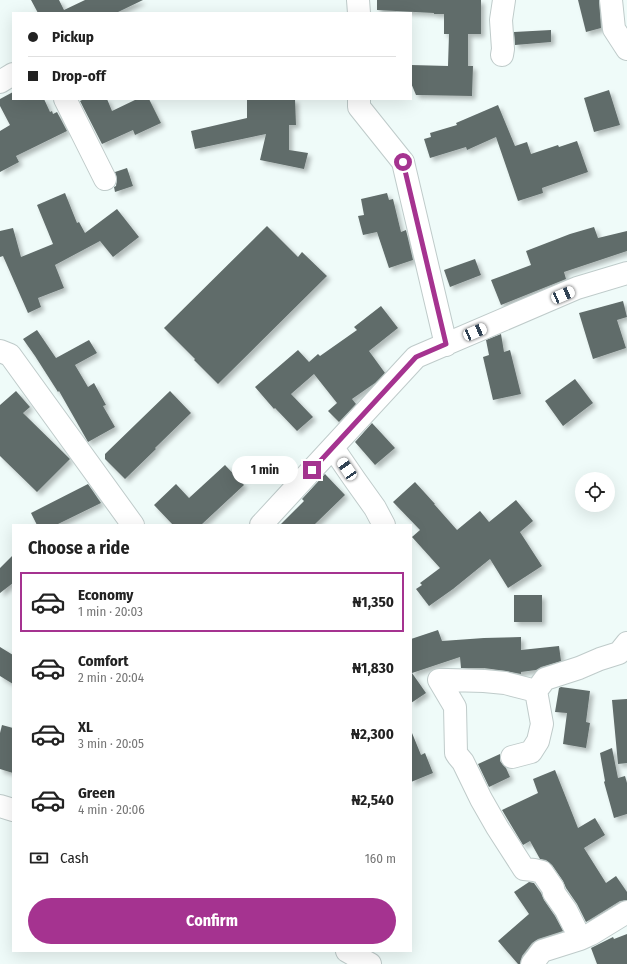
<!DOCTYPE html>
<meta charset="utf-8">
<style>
body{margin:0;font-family:"Fira Sans Condensed",sans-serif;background:#f2f2f2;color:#222;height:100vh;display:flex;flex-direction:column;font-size:15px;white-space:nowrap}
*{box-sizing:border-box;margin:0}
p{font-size:13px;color:#767676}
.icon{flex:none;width:22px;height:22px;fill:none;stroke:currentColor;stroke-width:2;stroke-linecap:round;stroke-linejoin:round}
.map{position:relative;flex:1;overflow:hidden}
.drawer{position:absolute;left:12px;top:524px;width:400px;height:428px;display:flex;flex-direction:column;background:#fff;border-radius:0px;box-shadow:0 4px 16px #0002}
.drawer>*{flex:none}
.hud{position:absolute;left:12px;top:12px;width:400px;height:88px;border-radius:0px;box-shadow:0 4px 16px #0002;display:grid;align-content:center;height:88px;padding:0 16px;background:#fff}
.buttons{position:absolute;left:575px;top:472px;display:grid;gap:8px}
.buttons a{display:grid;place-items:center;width:40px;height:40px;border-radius:50%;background:#fff;box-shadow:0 4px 16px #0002;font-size:20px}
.end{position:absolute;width:18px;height:18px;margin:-9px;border:5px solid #a53390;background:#fff;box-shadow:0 0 0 2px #fff}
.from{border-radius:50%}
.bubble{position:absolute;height:28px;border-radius:14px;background:#fff;box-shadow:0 4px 16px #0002;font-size:13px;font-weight:700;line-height:28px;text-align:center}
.car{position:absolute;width:12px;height:24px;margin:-12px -6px;border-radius:5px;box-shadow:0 0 3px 1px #0007;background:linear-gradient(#fff 24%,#345 0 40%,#fff 0 76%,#345 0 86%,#fff 0)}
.hud b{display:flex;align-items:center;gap:14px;height:38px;font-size:15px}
.hud b+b{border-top:1px solid #e0e0e0}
.hud i{width:10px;height:10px;background:#222}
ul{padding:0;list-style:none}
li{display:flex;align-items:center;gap:12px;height:60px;margin:0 8px 6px;padding:0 8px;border:2px solid transparent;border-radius:0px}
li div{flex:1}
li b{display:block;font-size:15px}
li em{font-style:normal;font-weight:700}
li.selected{border-color:#a53390}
li>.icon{width:36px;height:36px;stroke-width:1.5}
h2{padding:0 16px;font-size:18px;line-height:48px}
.pay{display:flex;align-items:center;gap:10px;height:44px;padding:0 16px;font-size:15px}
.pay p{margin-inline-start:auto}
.primary-button{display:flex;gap:8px;margin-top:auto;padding:8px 16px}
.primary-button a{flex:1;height:46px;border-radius:24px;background:#a53390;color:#fff;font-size:16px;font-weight:700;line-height:46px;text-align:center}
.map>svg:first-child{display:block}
.building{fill:#616c6a;filter:url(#shadow)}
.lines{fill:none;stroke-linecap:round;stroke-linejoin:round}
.minor-casing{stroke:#bfcbca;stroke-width:24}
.minor{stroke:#fff;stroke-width:22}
.route{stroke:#a53390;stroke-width:5}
</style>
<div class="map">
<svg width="627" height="964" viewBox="0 0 627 964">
<defs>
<filter id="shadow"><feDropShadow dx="3.5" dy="3.5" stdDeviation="2" flood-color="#0004"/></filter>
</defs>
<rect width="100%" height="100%" fill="#effbf9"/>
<path class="building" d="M31,0h28l5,10 21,-10h58l-27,13h-78z
M377,0h104v34h-13v32h5l-1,30 -56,-1 -5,-12v-18l37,1 1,-32h-5v-20h-10v-1l-57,-3z
M578,0h21l2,28 -15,4z
M551,30v12l-36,3 -1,-13z
M609,90l11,35 -26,7 -10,-34z
M13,92v7h31l6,13 2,-1 1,3 4,-2 10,19 -51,25 3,6 -19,10v-41l10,-6 -10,-19v-7z
M84,99h23l5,12 25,-12h12l12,24 -26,12 -2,-5 -31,14 -22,-43z
M247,99h48l1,26h-7v25l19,3 -4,16 -44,-9 6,-26 -71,15 -4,-18 56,-13z
M498,105l17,41 12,-4 4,12 27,-9 1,2 18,-6 11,31 -46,16 1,5 -25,8 -22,-64 -29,13 -1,-3 -36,11 -6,-19 7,-2 -1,-4 27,-8 -1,-2z
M127,168l6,18 -18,6 -1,-5 2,-1 1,-7 -2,-7z
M65,193l12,30 2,-1 6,11 32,-24 22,28 -26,20 -13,-16 -45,24 9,23 -26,10 3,9 -13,6 -25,-57 -3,1v-26l13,-3 8,29 32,-13 -16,-39z
M387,193l2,7 4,-1 8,33 5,-2 7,30 -24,8 -12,-36 -14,3 -5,-19 6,-1 -3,-16z
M267,226l31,31 4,-5 25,24 -109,108 -24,-24 1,-1 -31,-31z
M594,227l4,11 29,-7v20l-63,21 2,7 -65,26 -10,-25 40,-15 -5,-14 44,-17z
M475,259l6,16 -31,12 -6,-17z
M623,301l4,16 -10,3 9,28 -33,11 -14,-46z
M381,306l17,22 -29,23 16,22 -10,10 -23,16 4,5 -17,18 -11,-11 9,-8 -23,-29 -23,20 22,23 -16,14 -22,-23 -1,1 -19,-22 43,-37 11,12 9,-8 2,2 37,-26 -3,-3z
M37,330l19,28 33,-18 8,13 -22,12 13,22 6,-4 12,22 -3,1 12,21 -27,15 -29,-51 -1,1 -23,-36 -12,-17z
M501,334l3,18 6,-2 11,44 -28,6 -10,-43 6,-2 -3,-15z
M575,379l18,24 -30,23 -18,-25z
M16,391l14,16 -7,6 47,46 -33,33 -37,-36v-51z
M170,391l21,22 -36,35 1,1 -31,30 -20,-20v-5z
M372,423l23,25 -20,17 -20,-23z
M225,465l19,20 -43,40h-28l-19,-20 22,-21 13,14z
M325,474l20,21 -31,30h-34l24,-24 -2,-2z
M415,482l20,22h-1l23,26 23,-19 9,11 27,-22 17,21 -13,11 22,34 -34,22 -18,-29 -37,30 -24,17 -13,-17 6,-4 -2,-2 20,-15 -28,-31 8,-7 -27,-28z
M88,484l13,19 -45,22h-19l-6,-12z
M13,555v28l-13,10v-25z
M514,595h28v27h-28z
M438,630l4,11 42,-3 37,-1v13l38,-4 2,15 -20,6 -5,3 -15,2v2l-15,-3 -22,-3h-23l-1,-11 -48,16 14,20 -15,10v-64z
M0,647l13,8v29l-13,-8z
M561,687l29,4 -4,31 4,1 -4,25 -23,-4 4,-31 -12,-1 4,-24z
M627,699v64l-9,1 -6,-64z
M2,725l11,3v45l-13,-4v-36z
M412,733l9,22 4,-2 8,20 -22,9v-48z
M612,748l6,30 7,-2 2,7v31l-13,4 -10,-36 1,-1 -5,-28z
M500,754v7l3,4 3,3 4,9 -21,10 -11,-23z
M555,770l23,58 17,-10 10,17 -21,13 22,35 10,-7 11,16v8l-7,1 -34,21 -9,-18 -11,-16 -3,-7 -11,-16 -6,-5 -6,-1 -10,-18 -7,4 -21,-35 36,-17 -5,-14z
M529,882l5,1 7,10 3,7 11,16 8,15 -25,8 -6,4 -10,13 -2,8h-2l-20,-23 31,-27 -15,-22z
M627,934v30h-30l-6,-16 22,-11 1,2z"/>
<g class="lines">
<defs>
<path id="minor" d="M358,0l1,13
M611,0l3,29 13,20
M502,55l1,-6 -2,-29 3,-20
M0,82l13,-8
M65,99l40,80
M359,99v8l44,55 43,183
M0,351l10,4 123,170
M333,448l22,32 20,28 9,17
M261,525l155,-168 161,-69 50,-15
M512,757l19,-5 7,-11 4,-17 -6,-33 9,-12 34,-11 21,-9 19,-6 8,-10
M0,806l13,4
M580,939l11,-5 36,-22
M347,951l23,13
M532,964l10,-13 38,-12 -3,-7 -11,-22 -12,-17 -1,-5 -11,-16 -8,-2 -10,-1 -27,-42 -16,-28 -18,-37 -5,-6 -2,-3 -1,-46 -16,-27h8l37,1 21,2 31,8"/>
</defs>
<use href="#minor" class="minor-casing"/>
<use href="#minor" class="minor"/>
</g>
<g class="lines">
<path class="route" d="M312,470l104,-113 30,-13 -43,-182"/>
</g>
</svg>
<div class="buttons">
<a><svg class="icon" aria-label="locate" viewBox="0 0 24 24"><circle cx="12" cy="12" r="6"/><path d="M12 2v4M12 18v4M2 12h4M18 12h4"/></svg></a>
</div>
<i class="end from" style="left:403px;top:162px"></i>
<i class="end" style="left:312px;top:470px"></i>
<div class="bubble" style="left:232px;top:456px;width:66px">1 min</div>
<i class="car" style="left:563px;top:295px;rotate:67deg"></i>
<i class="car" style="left:475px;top:332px;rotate:67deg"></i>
<i class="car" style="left:347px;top:469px;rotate:326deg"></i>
<div class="hud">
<b><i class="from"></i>Pickup</b>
<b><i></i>Drop-off</b>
</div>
<section class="drawer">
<h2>Choose a ride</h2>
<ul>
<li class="selected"><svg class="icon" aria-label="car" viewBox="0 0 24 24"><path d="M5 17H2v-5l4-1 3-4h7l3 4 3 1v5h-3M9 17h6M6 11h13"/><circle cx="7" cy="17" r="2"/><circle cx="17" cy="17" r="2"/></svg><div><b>Economy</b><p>1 min · 20:03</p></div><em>₦1,350</em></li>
<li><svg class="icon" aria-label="car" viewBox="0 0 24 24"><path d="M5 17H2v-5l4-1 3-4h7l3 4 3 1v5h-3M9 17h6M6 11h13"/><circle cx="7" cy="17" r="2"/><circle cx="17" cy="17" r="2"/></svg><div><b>Comfort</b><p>2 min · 20:04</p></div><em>₦1,830</em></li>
<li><svg class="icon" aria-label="car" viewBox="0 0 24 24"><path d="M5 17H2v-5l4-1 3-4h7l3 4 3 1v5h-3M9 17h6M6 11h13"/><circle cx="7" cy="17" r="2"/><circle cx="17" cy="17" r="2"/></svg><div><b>XL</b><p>3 min · 20:05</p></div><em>₦2,300</em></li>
<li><svg class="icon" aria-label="car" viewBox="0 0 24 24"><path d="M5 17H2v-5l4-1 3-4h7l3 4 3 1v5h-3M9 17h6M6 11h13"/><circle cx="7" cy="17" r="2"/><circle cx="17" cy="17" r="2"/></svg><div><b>Green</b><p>4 min · 20:06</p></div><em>₦2,540</em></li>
</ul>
<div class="pay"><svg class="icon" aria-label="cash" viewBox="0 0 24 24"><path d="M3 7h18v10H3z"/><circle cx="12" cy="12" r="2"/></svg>Cash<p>160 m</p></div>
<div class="primary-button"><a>Confirm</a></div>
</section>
</div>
